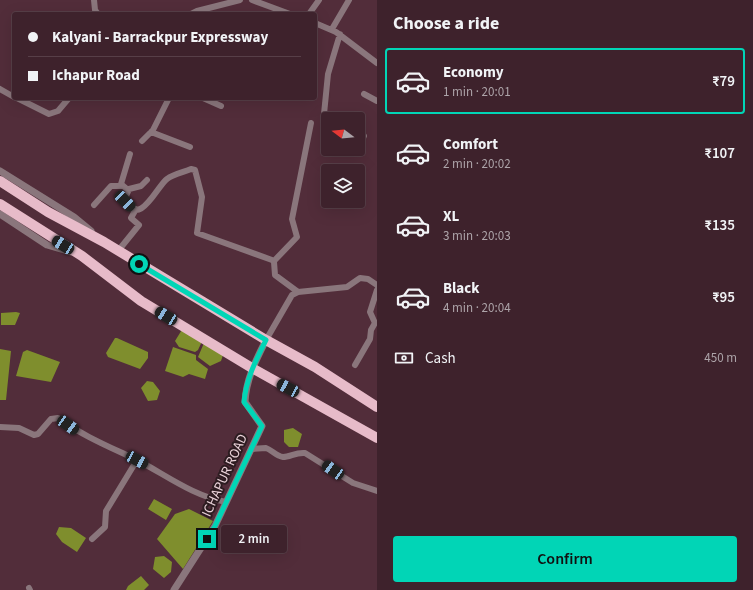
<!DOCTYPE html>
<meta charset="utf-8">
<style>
body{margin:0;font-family:"Source Sans 3",sans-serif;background:#492f38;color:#f1f3f6;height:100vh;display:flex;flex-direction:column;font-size:15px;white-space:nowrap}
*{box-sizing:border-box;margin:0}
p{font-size:13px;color:#ada4a9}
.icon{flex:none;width:22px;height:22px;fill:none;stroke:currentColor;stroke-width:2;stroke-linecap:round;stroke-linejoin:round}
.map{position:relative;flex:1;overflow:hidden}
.sheet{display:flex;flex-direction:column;background:#3e222c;width:376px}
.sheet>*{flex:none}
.guide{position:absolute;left:12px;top:12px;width:305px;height:88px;border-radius:4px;box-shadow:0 4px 16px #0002,0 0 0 1px #573f48;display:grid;align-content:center;height:88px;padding:0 16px;background:#3e222c}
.needle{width:26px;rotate:286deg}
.buttons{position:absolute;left:321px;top:112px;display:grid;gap:8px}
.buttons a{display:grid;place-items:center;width:44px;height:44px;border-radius:4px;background:#3e222c;box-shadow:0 4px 16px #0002,0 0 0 1px #573f48;font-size:20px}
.end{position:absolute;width:18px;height:18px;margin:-9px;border:5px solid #01d5b6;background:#111;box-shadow:0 0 0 2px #111}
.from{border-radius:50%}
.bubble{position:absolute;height:28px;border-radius:4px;background:#3e222c;box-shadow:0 4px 16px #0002,0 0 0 1px #573f48;font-size:13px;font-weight:600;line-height:28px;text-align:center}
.car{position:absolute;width:12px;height:24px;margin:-12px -6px;border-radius:5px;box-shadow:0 0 3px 1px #0007;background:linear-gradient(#222 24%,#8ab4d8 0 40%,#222 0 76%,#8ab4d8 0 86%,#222 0)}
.guide b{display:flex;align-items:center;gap:14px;height:38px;font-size:15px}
.guide b+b{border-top:1px solid #573f48}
.guide i{width:10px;height:10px;background:#f1f3f6}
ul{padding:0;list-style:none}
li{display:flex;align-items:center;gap:12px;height:66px;margin:0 8px 6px;padding:0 8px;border:2px solid transparent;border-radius:4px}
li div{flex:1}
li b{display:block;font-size:15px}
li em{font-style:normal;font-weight:600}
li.on{border-color:#01d5b6}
li>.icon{width:36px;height:36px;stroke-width:1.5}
h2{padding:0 16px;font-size:18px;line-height:48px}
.pay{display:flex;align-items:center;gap:10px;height:44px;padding:0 16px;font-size:15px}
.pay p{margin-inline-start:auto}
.cta{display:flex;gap:8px;margin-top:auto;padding:8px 16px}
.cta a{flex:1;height:46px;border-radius:4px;background:#01d5b6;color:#111;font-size:16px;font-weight:600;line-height:46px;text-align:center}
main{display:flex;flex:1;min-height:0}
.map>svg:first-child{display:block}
.water{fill:#7f8e2d}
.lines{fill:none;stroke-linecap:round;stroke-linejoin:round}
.minor{stroke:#8a767c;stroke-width:6}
.tertiary{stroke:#8a767c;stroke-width:7}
.trunk{stroke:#e7bbc9;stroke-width:10}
.route{stroke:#01d5b6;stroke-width:5}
.labels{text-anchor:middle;stroke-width:4;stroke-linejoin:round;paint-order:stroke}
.street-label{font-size:14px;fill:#e9d1d8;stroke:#2d1c21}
</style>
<main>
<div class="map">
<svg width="377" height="590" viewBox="0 0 377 590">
<rect width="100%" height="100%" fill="#522d3a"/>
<path class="water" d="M16,312l4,1 -5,12h-14v-12z
M183,328l22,7 -7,15 -3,2 -16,-5 -4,-6z
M115,338h2l31,14v6l-8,11 -32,-12 -2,-4z
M204,343l20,9 -3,9 -11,5 -12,-9z
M173,347l23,8v5l12,9 -3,10 -16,-5 -6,3 -18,-6z
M0,349l11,2 -5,49h-6z
M27,350l33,12 -9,20 -35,-6 7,-24z
M147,381l6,1 7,9 -3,9 -9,1 -7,-13z
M293,428l9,6 -4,13h-9l-5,-5v-12z
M154,499l18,10 -6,11 -18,-11z
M189,509l24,12 -30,48 -26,-30 18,-25z
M59,527l12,1 15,10 -9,14 -15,-10 -6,-8z
M164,556l8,6 -1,10 -7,6 -11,-9 2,-12z
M141,576l8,9 -5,5h-18l2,-4z"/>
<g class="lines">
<path class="minor" d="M94,0l1,10 3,4
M252,0l38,14
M191,14l6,-3 43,-11
M309,14l10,-14
M315,23l21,9 41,31
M332,29l17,-29
M0,89l14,8
M364,94l13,7
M17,98l32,16 9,-3 11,-13
M203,98l18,8
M328,119l-4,-5 4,-40 12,-40
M151,132l39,15
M358,135l6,1
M142,141l11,-11 16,-32
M147,180l-6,6 -12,3 -4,10c14,31 32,-13 42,-20 6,-5 17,-7 24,-10l4,1 7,27 -5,36 75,27 2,2 1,13 23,17
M128,190l-7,-6 9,-30
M94,205l17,-19h10
M118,251l21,-26 -8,-7 5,-9
M274,261l23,-24 -5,-18 19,-96
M266,340l26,-45 6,-3 49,-5 13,-9 8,1 9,6
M355,365l15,-26 1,-9 4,-7 -5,-11 7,-22
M0,427l19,1 15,7 4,-1 13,-15 7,-1c25,18 52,29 79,42 29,15 56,36 89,42
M251,449l15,-1c6,2 10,8 17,9 7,0 13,-5 22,-4l48,30 24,8
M92,539l13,-12 1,-16 31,-51
M29,588l1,2"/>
<path class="tertiary" d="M0,171l74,46 17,14
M0,214l47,31 24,7
M174,590l41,-64 47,-100 -17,-24c1,-23 11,-42 21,-62"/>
<path class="trunk" d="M0,181l48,31 56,30 162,98 49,27 62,40
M0,204l82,52 59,45 111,67 125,70"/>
</g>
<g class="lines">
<path class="route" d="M139,264l127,76c-10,20 -20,39 -22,62l18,24 -47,100 -8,13"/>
</g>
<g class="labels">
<g class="street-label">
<text transform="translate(224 475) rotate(-65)" y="5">ICHAPUR ROAD</text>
</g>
</g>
</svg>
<div class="buttons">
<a><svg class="needle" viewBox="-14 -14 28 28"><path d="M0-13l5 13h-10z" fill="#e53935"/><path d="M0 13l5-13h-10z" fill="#ada4a9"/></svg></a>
<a><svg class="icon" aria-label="layers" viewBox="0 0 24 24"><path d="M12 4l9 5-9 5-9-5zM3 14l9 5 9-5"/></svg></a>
</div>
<i class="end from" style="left:139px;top:264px"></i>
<i class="end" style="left:207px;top:539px"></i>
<div class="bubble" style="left:221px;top:525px;width:66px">2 min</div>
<i class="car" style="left:125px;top:201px;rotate:135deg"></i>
<i class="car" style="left:63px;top:245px;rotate:302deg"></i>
<i class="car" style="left:166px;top:316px;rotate:301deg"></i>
<i class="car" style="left:288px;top:388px;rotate:298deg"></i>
<i class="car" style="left:68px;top:425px;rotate:125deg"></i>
<i class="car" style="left:137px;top:460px;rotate:118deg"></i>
<i class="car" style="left:333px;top:470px;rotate:304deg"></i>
<div class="guide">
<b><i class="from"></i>Kalyani - Barrackpur Expressway</b>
<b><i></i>Ichapur Road</b>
</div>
</div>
<section class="sheet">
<h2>Choose a ride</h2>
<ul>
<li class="on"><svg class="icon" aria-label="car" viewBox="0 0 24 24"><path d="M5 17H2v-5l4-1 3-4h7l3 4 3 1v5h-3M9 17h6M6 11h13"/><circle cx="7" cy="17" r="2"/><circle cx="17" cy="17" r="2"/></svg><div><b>Economy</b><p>1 min · 20:01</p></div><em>₹79</em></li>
<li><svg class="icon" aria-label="car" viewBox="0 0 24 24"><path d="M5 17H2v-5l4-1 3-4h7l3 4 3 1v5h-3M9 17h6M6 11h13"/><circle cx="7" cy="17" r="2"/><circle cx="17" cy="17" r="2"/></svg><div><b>Comfort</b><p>2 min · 20:02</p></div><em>₹107</em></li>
<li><svg class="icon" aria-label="car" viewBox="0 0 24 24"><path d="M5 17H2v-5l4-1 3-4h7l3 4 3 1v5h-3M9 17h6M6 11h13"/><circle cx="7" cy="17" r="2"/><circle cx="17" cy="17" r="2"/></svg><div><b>XL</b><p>3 min · 20:03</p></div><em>₹135</em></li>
<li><svg class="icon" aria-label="car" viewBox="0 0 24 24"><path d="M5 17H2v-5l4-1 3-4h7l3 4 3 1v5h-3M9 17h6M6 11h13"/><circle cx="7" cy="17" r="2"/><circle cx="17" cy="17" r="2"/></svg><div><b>Black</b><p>4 min · 20:04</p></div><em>₹95</em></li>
</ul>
<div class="pay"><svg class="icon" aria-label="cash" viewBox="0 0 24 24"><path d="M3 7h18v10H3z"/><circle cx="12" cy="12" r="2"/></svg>Cash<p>450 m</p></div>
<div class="cta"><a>Confirm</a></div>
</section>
</main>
